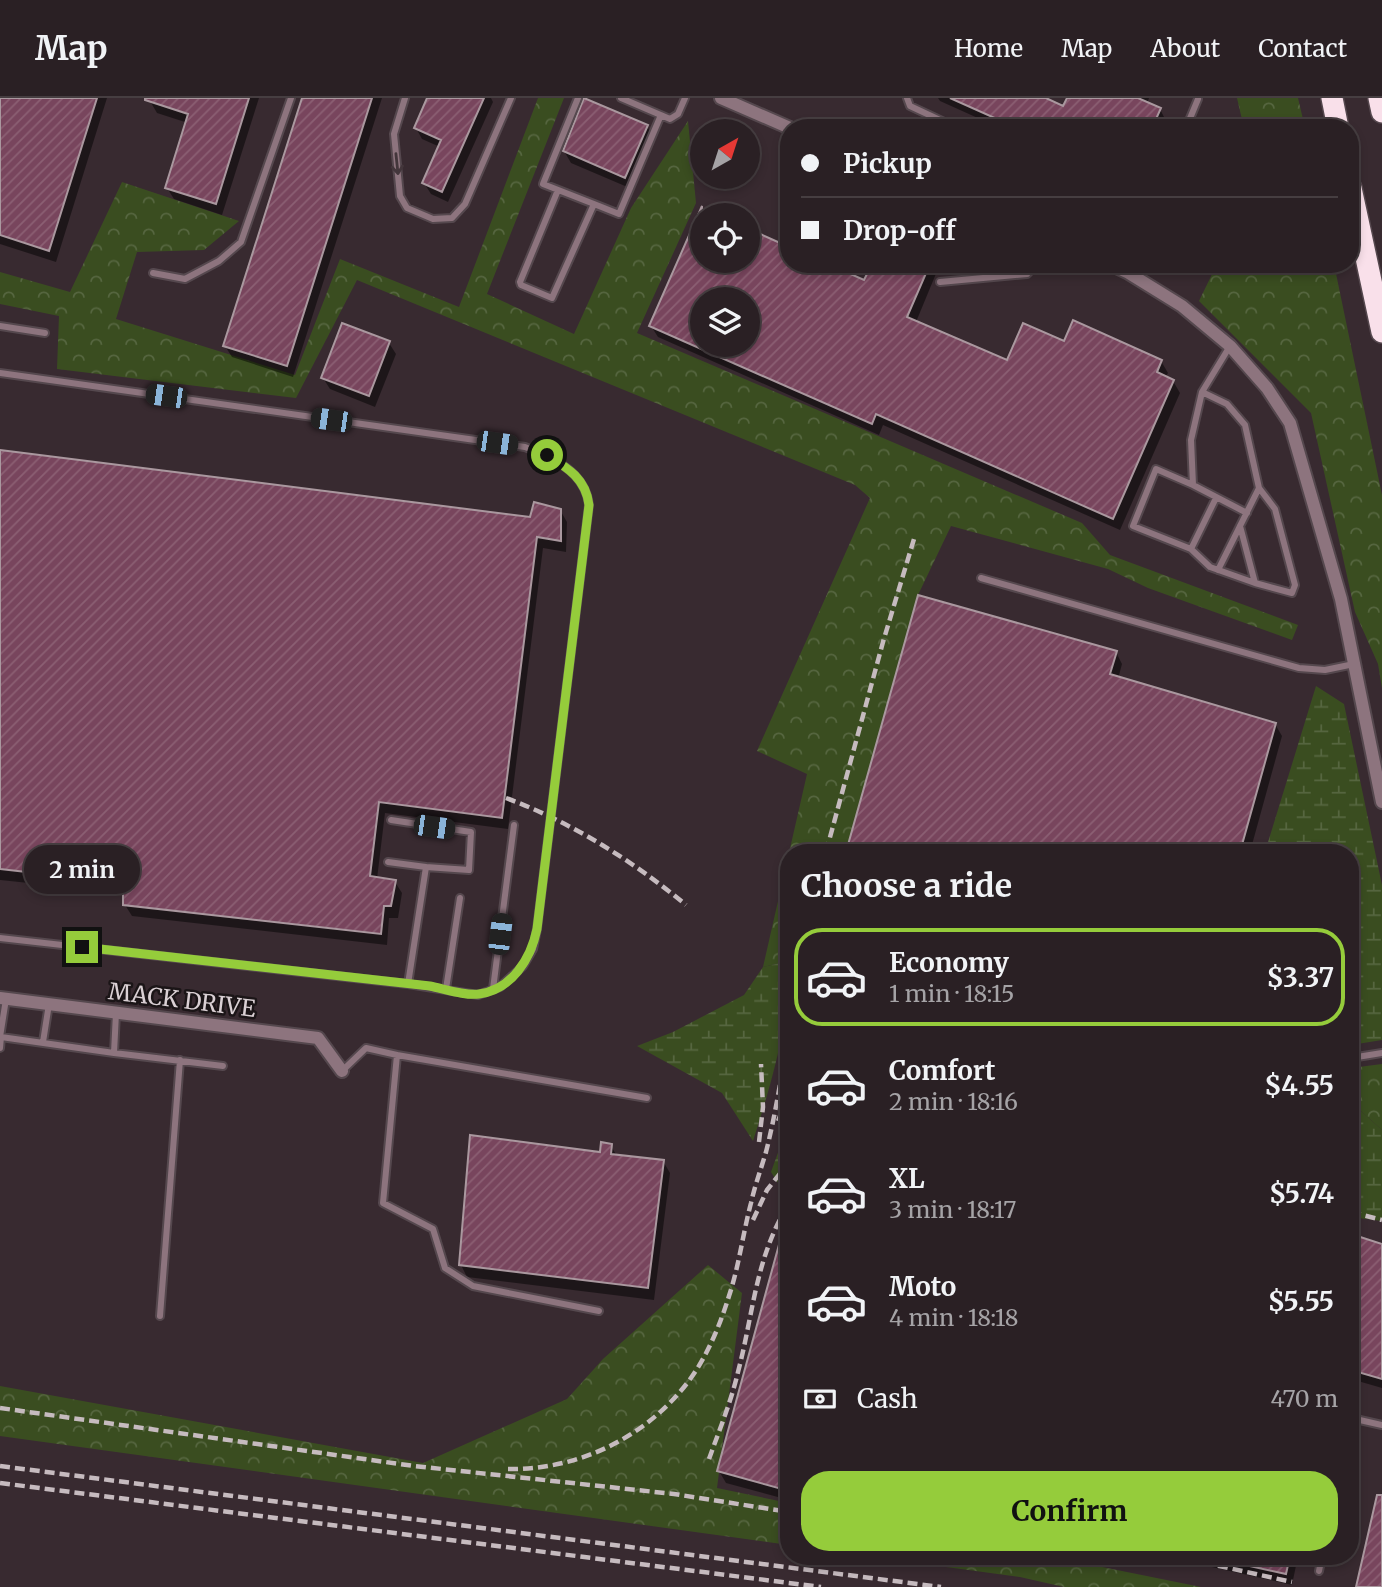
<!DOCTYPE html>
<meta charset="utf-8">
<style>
body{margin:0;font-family:Merriweather,serif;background:#32282c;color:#f1f3f6;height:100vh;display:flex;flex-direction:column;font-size:26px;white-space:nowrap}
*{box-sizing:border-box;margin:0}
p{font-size:23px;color:#a5a3a6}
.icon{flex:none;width:38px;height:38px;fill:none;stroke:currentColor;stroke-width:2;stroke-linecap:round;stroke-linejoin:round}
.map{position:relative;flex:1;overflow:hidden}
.panel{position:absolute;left:780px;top:746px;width:579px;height:721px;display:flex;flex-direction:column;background:#2a2024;border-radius:28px;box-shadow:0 4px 10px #0003,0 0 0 2px #463e41}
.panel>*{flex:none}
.guide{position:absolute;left:780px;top:21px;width:579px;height:154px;border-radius:28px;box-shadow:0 4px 10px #0003,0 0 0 2px #463e41;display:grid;align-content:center;height:154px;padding:0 21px;background:#2a2024}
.needle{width:46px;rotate:39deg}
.fabs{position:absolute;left:690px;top:21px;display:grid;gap:14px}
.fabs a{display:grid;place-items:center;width:70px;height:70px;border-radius:50%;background:#2a2024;box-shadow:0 4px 10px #0003,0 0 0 2px #463e41;font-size:35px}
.end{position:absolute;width:32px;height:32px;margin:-16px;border:9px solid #95cc3b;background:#111;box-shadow:0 0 0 4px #111}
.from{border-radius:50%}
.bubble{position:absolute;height:49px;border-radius:24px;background:#2a2024;box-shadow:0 4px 10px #0003,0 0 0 2px #463e41;font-size:23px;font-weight:700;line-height:49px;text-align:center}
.car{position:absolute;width:21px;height:42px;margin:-21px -10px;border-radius:9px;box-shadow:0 0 5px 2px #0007;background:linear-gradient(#222 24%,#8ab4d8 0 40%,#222 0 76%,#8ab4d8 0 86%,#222 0)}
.guide b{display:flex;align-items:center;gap:24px;height:66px;font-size:26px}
.guide b+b{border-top:2px solid #463e41}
.guide i{width:18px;height:18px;background:#f1f3f6}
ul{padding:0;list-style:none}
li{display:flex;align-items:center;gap:21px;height:98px;margin:0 14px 10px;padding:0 7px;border:4px solid transparent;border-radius:28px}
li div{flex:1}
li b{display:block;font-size:26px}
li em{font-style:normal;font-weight:700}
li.selected{border-color:#95cc3b}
li>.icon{width:63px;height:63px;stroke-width:1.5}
h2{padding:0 21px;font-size:32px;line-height:84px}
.pay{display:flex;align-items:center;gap:18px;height:77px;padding:0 21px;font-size:26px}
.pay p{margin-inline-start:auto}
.cta{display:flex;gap:14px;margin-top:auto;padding:14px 21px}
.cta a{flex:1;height:80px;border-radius:28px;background:#95cc3b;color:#111;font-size:28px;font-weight:700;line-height:80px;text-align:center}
header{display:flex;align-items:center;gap:42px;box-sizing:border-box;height:98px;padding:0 35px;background:#2a2024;border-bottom:2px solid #463e41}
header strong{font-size:33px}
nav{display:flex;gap:38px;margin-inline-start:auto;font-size:24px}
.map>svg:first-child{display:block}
.forest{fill:url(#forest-crowns)}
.wetland{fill:url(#wetland-marsh)}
.shadow{fill:#0007;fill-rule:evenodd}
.building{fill:url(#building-hatch);stroke:#aa989f;stroke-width:2;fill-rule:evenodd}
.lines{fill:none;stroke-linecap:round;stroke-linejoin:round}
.service-casing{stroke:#55484e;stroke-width:10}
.minor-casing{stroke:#55484e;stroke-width:16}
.motorway-casing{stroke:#55484e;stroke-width:24}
.service{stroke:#8d747e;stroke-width:6}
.minor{stroke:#8d747e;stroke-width:12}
.motorway{stroke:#f9e0ea;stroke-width:21}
.rail{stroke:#c6bbbf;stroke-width:4.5;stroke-dasharray:10 5;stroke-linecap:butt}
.oneway{stroke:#43363b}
.route{stroke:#95cc3b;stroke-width:9}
.labels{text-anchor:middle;stroke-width:5;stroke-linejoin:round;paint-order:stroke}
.street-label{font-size:23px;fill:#dad0d4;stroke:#1b1517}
</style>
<header>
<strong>Map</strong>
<nav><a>Home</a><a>Map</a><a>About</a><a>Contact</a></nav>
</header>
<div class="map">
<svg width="1382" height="1489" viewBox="0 0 1382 1489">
<defs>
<pattern id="forest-crowns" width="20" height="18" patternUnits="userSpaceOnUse" patternTransform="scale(1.75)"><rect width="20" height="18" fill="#3a4d20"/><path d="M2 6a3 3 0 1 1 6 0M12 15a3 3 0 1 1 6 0" fill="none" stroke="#566640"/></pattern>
<pattern id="wetland-marsh" width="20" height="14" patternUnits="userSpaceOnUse" patternTransform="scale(1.75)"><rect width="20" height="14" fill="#3a4d20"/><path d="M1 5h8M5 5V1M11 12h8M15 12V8" fill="none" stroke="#566640"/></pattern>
<pattern id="building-hatch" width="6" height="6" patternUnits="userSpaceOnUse" patternTransform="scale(1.75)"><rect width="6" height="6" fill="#78455d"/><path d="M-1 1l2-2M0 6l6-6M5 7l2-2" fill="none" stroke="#8b5f73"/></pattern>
</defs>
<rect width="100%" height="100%" fill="#382a30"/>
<path class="forest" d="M538,0h26l-77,196 87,40 57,-126 57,-87 8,82 -59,130 445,190 28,32 188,70 -6,15 -144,-52 -40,-19 -157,-43 -33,69 -71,257h-58v109l-26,6 44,-193 -50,-23 113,-253 -15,-13 -498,-205 -61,118 -239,-29 2,-53 -59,-12v-32l70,20 52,-110 117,39 -35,29 -67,2 -21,67 179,56 45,-116 119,48z
M1237,0h61l7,30h-61z
M1217,166h117l48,231v193l-4,-24 -23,-52 -44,-199 -112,-112z
M1382,966v66l-31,-28v-34z
M708,1167l34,28 -25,195 72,15v42l-789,-109v-50l423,77 144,-64 36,-40z
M865,1458h183l153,31h-137l-44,-10z"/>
<path class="wetland" d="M1316,588l28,18 38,181v155l-31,5v-193h-86z
M789,863c0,63 -17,121 -36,180l-31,-48 -85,-47 36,-14 71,-37 19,-28z
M1351,1004l31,28v91l-31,-4z
M789,1024v78l-18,-28z"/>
<path class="shadow" d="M0,0h107l-51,164 -56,-18z
M151,0h108l-37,117 -48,-16 -7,-11 21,-65 -31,-10 -7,-12z
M304,0h78l-89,279 -61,-20 -7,-11z
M429,0h62l2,4 -45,100 -17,-8 -7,-11 16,-36 -18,-8 -6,-11z
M938,0h103l23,10 5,-10h80l-2,6 13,5 6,12 -2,7h-164l-60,-27z
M647,28l7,12 -22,51 -61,-26 -7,-12z
M702,112l11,5h-11v46h45v-31l42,19v15l76,19 9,-19h66l-24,58 91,41 154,-2 7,12 -3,5 8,3 7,12 -60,137 -237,-105 -4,10 -221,-98 -7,-11zM702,201h45v46h-45z
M389,245l7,11 -21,53 -45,-18 -7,-11z
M0,354l532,67 28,-9 7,12 -1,30 -23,-4 -35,281 -123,-16 -8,66 18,3 7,11 -4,25h-9l-2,27 -255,-29 -7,-11v-12l-125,-13z
M919,499l197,55 6,12 -4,15 157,45 7,12 -32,116h-403z
M611,1048l6,10 46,5 7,12 -16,127 -187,-23 -6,-12z
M786,1127l3,1v274l-63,-17 -7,-12z
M1351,1138l31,9v143l-31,-9z
M1163,1458h135l-6,29z"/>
<path class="building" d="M0,0h97l-48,153 -49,-16z
M145,0h104l-33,106 -51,-16 23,-74 -43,-14z
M302,0h70l-85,268 -64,-20z
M427,0h57l-42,94 -20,-9 19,-43 -27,-12z
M584,0l64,27 -23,53 -62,-27z
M950,0h96l17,8 4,-8h71l23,10 -9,20h-135z
M702,108v55h45v-33l42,19v17h39l36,16 8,-16h58l-23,53 100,43 16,-37 41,18 9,-21 89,40 -5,12 17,8 -61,139 -237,-105 -4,10 -223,-98zM702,201h45v46h-45z
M342,225l48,18 -21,55 -48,-18z
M0,352l530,67 4,-15 27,7v32l-24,-4 -35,281 -123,-16 -9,74 26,4 -5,26h-7l-3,28 -258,-29v-22l-123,-14z
M918,497l199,56 -7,23 166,49 -36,129h-394z
M470,1037l130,17 1,-10 11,2 -1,10 53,6 -16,128 -189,-23z
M786,1121h3v272l-72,-20z
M1351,1136l31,10v135l-31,-9z
M1377,1397h5v92h-26z
M1228,1458h62l-4,18 -59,-13z"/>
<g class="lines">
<defs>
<path id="service" d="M405,0l-11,36 6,62 7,12 26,11 19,-1 13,-14 46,-106
M621,0l49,21 8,-5 7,-16
M907,0l3,8 47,22
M1186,30l12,-29
M558,92l-38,92 1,3 31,13 42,-94 -51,-20 35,-86
M594,106l25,10 42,-99
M1004,166l23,10 10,-10
M153,175l32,6 34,-18 22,-19 50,-144
M940,184l87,-8
M0,228l45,7
M0,275l525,74c29,11 60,25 64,58l-52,424 -4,20 -10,17 -23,21 -22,8 -70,-11 -408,-46
M1202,294l-11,48 2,45 -37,-16 -23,57 58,23 19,18 45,16 37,10 3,-8 -20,-76 -16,-21 -14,-63 -18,-21 -25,-12 28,-46
M1193,387l54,28
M1240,428l15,57
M1191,451l25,-51
M1218,472l41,-82
M981,480l318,90 26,2 29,-6
M391,722l80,12 -2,38 -43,-3 -18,117
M388,764l38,5
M446,891l14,-91
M493,891l21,-164
M0,939l6,-38
M43,944l6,-38
M0,950l1,-11 113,16 2,-40
M114,955l109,13
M397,957l250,43
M1351,960l31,-5
M342,973l24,-23 31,7 -14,148 50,26 12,39 28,18 126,25
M160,1218l20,-256
M1351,1320l31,7
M1319,1473l3,-15"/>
<path id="minor" d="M721,0l69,30
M1110,166l17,8 55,34 48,40 37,42 23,35 51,176 41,203
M0,900l318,40 24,33"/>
<path id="motorway" d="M1332,0l6,30
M1379,0l3,14
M1351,90l31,144"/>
</defs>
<use href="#service" class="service-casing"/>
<use href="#minor" class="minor-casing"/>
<use href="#motorway" class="motorway-casing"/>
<use href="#service" class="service"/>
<use href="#minor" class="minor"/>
<use href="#motorway" class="motorway"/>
<path class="rail" d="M506,700c65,24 127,63 180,107
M826,754l57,-210 31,-103
M778,1023l11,-28
M759,1044l4,-35 -2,-43
M1351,1114l31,8
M753,1122l14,-30 22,-28
M0,1310l414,58 260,28 115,18
M709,1361c10,-28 22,-57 29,-87 16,-61 17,-113 51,-169
M0,1368l941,121
M508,1371c70,1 137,-31 180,-87 19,-25 32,-57 41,-86 10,-30 14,-63 22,-93 4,-18 10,-34 15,-51 10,-39 16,-81 23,-120
M0,1385l821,104
M1174,1458l118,26"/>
</g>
<defs><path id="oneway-shaft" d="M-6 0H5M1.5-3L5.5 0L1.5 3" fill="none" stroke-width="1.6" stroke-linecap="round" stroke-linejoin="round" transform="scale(1.75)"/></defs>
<use class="oneway" href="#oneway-shaft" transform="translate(397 66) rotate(84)"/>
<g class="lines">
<path class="route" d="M82,849l348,39c15,3 35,10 49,8 33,-4 52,-36 58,-65l52,-424c-3,-26 -21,-37 -42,-50"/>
</g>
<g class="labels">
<g class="street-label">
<text transform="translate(182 902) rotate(7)" y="8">MACK DRIVE</text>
</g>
</g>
</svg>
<div class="fabs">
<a><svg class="needle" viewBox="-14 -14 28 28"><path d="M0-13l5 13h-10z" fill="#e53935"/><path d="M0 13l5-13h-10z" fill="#a5a3a6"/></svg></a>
<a><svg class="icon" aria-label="locate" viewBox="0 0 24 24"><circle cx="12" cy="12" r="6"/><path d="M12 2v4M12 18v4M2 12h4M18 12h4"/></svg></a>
<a><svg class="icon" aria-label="layers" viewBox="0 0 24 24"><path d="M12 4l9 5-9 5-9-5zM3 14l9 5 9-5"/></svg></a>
</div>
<i class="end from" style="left:547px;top:357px"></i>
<i class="end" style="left:82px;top:849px"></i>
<div class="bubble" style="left:24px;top:747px;width:116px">2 min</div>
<i class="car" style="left:166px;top:298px;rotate:278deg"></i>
<i class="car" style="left:331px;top:322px;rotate:278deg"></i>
<i class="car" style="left:497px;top:345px;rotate:98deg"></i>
<i class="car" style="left:434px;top:729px;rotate:98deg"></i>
<i class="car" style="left:500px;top:836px;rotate:7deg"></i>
<div class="guide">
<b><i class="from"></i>Pickup</b>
<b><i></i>Drop-off</b>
</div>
<section class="panel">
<h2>Choose a ride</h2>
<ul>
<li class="selected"><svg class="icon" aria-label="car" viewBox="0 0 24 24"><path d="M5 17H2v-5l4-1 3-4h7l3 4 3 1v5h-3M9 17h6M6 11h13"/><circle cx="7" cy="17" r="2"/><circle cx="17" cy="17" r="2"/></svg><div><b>Economy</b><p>1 min · 18:15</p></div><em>$3.37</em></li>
<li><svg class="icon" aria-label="car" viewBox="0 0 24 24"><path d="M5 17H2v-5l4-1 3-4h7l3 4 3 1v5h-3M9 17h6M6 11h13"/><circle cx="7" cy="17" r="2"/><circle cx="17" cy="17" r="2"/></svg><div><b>Comfort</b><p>2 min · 18:16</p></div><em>$4.55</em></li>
<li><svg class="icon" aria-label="car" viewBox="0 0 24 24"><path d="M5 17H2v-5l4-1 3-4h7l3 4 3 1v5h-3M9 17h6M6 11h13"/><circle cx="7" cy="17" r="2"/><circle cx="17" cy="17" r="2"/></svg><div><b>XL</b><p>3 min · 18:17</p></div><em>$5.74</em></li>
<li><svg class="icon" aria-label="car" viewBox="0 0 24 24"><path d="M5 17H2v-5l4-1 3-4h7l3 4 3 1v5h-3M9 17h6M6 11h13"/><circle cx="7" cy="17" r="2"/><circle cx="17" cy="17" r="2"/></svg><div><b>Moto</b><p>4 min · 18:18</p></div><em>$5.55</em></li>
</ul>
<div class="pay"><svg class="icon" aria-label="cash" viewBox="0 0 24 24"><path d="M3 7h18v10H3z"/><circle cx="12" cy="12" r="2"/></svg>Cash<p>470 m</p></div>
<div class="cta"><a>Confirm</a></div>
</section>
</div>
